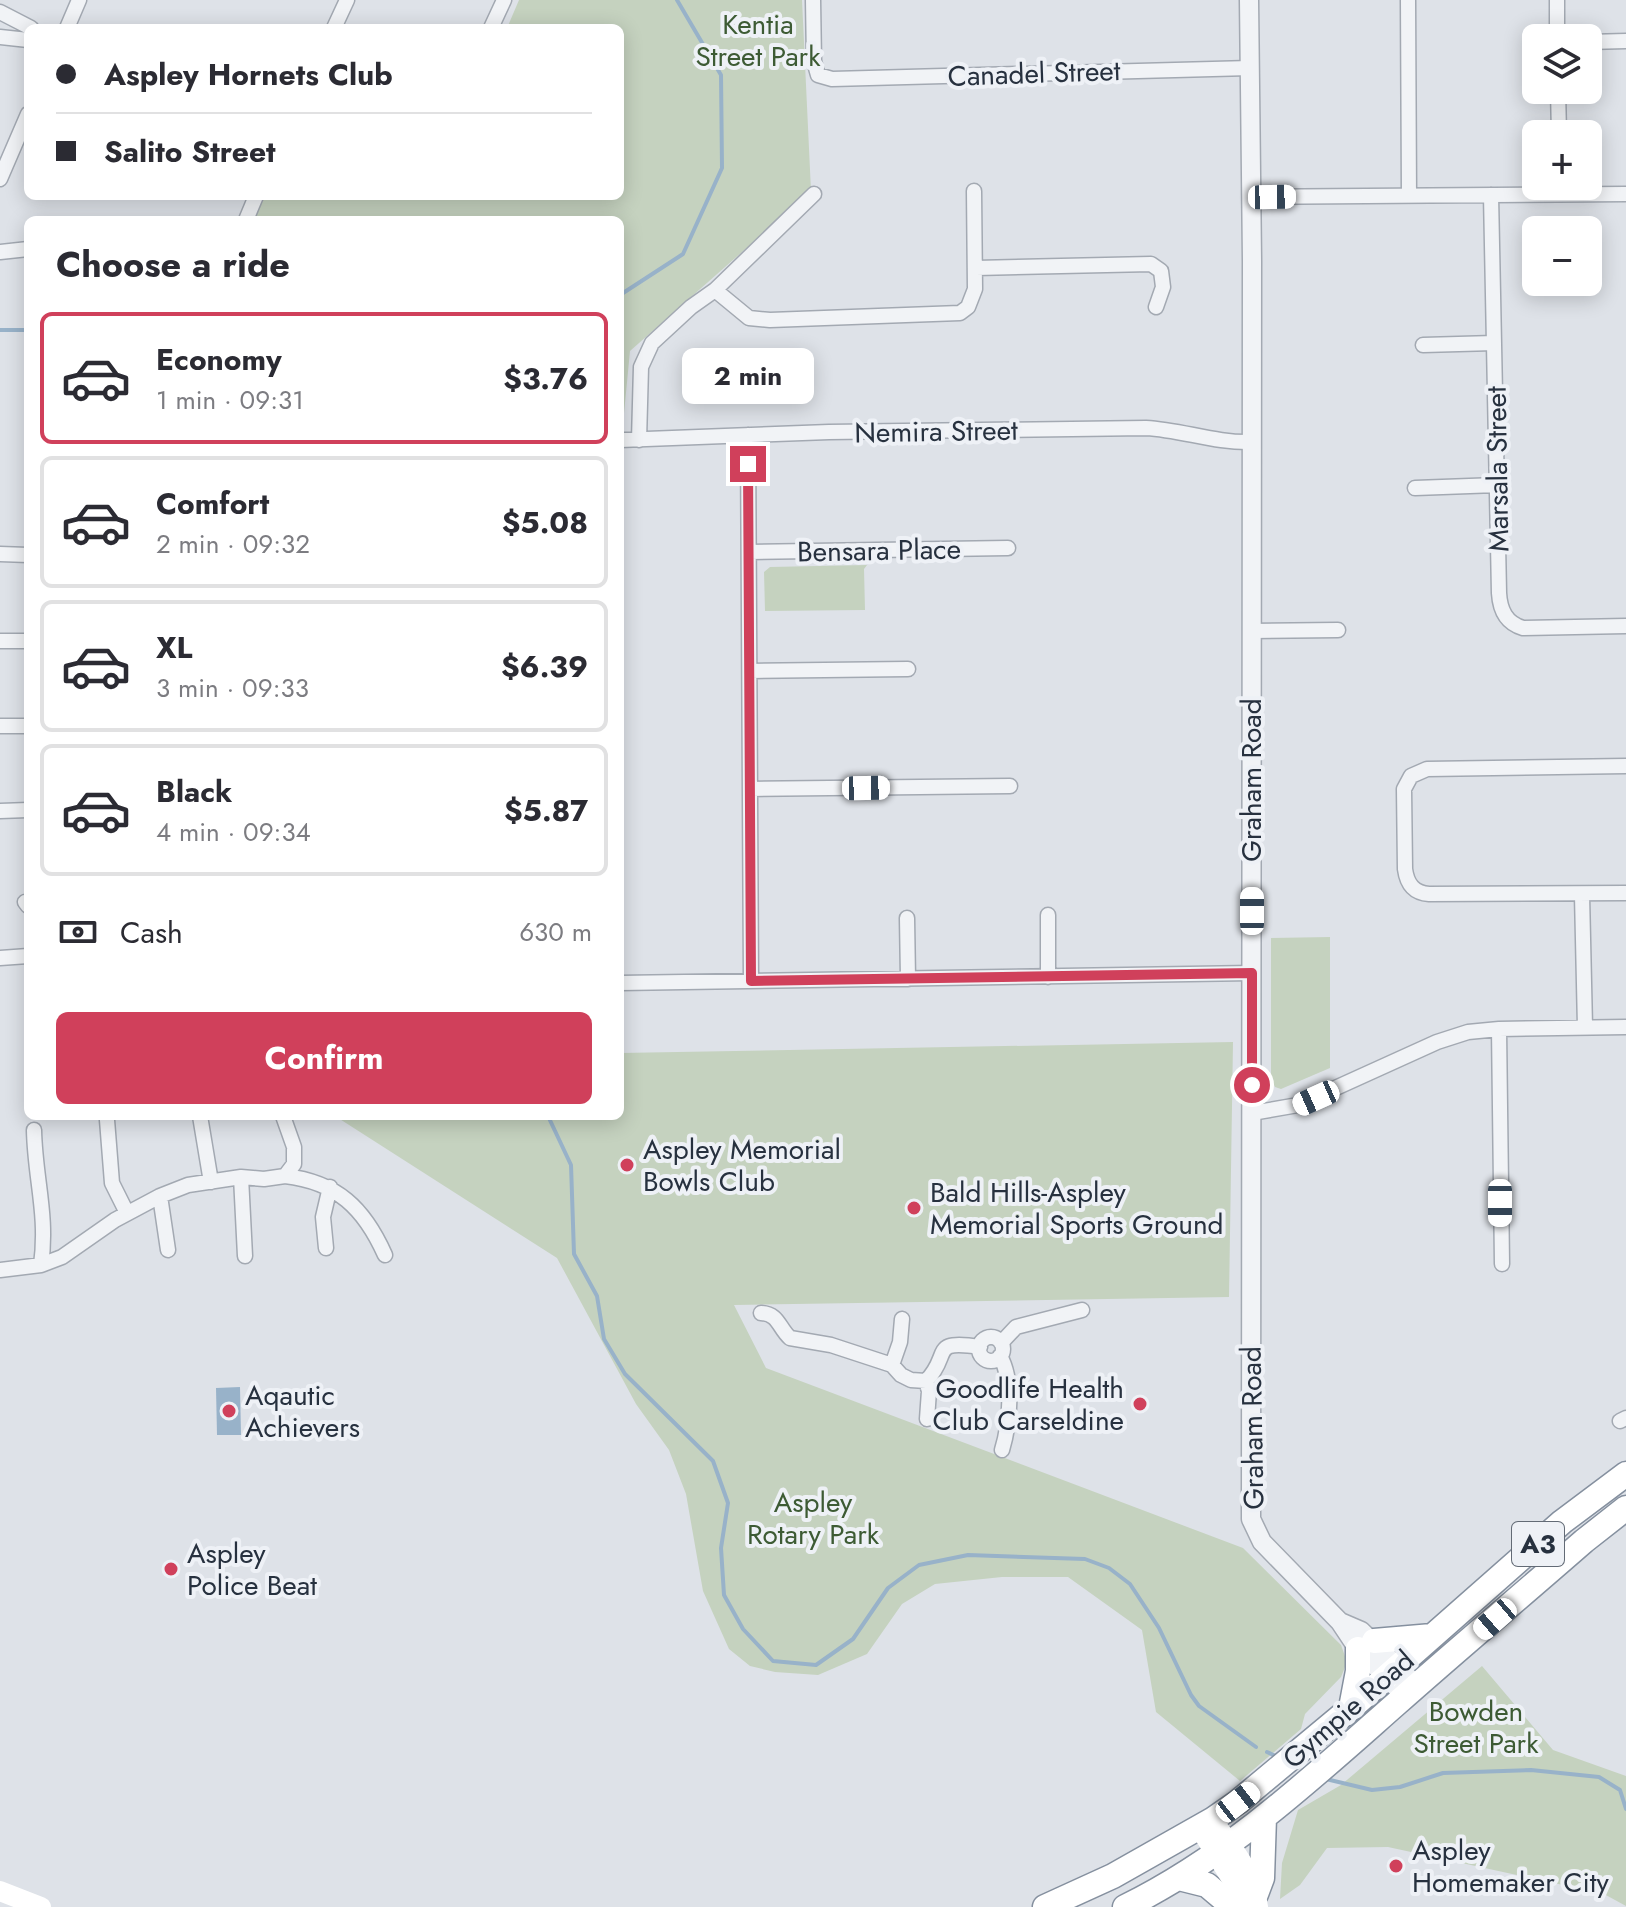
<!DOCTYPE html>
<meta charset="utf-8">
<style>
body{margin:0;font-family:Jost,sans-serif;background:#f7f7f7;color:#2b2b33;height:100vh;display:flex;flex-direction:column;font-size:30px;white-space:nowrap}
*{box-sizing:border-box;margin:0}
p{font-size:26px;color:#7c7c81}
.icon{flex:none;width:44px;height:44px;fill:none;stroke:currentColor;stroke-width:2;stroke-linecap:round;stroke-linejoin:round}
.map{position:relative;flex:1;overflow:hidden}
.sheet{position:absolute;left:24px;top:216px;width:600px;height:904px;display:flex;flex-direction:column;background:#fff;border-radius:12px;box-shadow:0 4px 20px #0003}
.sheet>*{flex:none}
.banner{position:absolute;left:24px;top:24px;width:600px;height:176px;border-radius:12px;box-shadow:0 4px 20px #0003;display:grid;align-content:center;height:176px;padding:0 32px;background:#fff}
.tools{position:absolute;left:1522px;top:24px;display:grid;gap:16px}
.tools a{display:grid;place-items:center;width:80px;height:80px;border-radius:12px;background:#fff;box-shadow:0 4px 20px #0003;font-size:40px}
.end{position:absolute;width:36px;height:36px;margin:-18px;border:10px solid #d0405b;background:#fff;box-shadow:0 0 0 4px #fff}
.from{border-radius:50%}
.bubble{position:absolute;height:56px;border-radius:12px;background:#fff;box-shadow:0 4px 20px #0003;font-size:26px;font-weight:700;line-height:56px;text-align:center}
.car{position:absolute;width:24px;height:48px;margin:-24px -12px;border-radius:10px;box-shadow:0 0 6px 2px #0007;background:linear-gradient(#fff 24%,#345 0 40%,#fff 0 76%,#345 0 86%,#fff 0)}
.banner b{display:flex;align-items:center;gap:28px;height:76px;font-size:30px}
.banner b+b{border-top:2px solid #e1e1e2}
.banner i{width:20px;height:20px;background:#2b2b33}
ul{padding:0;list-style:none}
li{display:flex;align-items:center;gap:24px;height:132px;margin:0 16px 12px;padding:0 16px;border:4px solid #e1e1e2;border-radius:12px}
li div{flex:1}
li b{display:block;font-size:30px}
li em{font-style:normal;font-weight:700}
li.current{border-color:#d0405b}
li>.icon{width:72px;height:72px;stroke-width:1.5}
h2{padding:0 32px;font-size:36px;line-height:96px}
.pay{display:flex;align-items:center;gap:20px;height:88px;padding:0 32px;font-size:30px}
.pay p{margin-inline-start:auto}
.primary-button{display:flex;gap:16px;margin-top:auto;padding:16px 32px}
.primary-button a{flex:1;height:92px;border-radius:12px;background:#d0405b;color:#fff;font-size:32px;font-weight:700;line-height:92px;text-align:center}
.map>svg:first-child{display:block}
.green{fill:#c5d2bf}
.water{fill:#98b2c9}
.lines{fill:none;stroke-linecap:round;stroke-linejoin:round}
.stream{stroke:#98b2c9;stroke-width:4}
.minor-casing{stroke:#a3a9b2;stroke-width:17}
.tertiary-casing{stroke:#a3a9b2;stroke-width:21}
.trunk-casing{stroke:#85909f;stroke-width:27}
.minor{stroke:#f1f3f6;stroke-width:14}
.tertiary{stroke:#f1f3f6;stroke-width:18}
.secondary{stroke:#fff;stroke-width:20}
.trunk{stroke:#fff;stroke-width:24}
.route{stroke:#d0405b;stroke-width:10}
.poi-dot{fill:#d0405b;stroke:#eef1f6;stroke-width:3}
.labels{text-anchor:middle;stroke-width:8;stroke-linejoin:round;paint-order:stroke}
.shield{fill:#eef1f6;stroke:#636b76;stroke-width:2}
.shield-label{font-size:26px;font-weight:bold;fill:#27313f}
.park-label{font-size:28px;fill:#3d5b34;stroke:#eef1f6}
.street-label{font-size:28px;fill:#27313f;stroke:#eef1f6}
.poi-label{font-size:28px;fill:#27313f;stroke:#eef1f6;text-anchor:start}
</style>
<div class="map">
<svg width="1626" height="1907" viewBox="0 0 1626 1907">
<rect width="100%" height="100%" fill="#dee2e8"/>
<path class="green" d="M519,0h283l9,191 -181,160 -8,83h-2v-214h-368l11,-24h357v-168h-113z
M867,565l-3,4 1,41 -100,1 -1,-39 6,-5z
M1330,937v131l-49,21 -6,-2 -4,-9v-140z
M1233,1042l-4,255 -495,8 32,63 477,180 98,97 6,17 -6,15 -36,37 -4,15 -61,52 -84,-69 -14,-82 -74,-53h-66l-67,7 -33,20 -35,50 -49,21 -43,-3 -25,-6 -21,-17 -26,-58 -17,-97 -17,-44 -33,-46 -79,-146 -222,-142h285v-63z
M1482,1666l71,84 73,26v130l-22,-12 -216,-47 -61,1 -27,37 -20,14 2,-36 16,-53 43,-25z"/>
<path class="water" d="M240,1387l1,48h-24l-1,-47z"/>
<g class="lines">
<path class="stream" d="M620,295l63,-41 39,-86 -1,-93 -44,-75
M0,330h28
M548,1116l23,49 3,89 23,42 7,43 21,35 88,87 15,42 -7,45 3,47 19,34 30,32 43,4 37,-26 35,-51 31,-23 49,-10 117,4 24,9 21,16 29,44 32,67 8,11 57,41
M1267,1752l11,5
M1326,1779l46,11 28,-3 43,-14 88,-3 68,7 21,13 6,19"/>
<defs>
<path id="minor" d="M813,0l1,61 4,14 14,4 418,-11
M1408,0l1,196
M1557,0v38
M0,12l31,16
M67,28l12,-28
M334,28l13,-28
M491,28l13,-28
M0,37l28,3
M1588,42l38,-1
M1558,90l1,44
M0,179l28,-65
M1491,195l8,398c1,17 7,30 24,35l103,-2
M1252,197l374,-3
M246,220l10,-24
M0,252l28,-3
M976,268l175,-4 10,7 2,16 -7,20
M715,290l34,28 21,2 190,-7 8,-6 7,-18 -1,-98
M1423,345l71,-2
M748,435l3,546
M620,440l209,-8 317,-4c36,2 69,15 105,14
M639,440l2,-73 11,-24 39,-36 24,-17 99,-96
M1415,488l82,-3
M749,552l259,-4
M0,554l28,1
M1251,631l87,-1
M0,641h28
M750,671l158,-2
M0,726h28
M1626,766l-199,3 -16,7 -7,13 1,80c2,15 9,24 24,25l197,-1
M750,789l260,-3
M0,811l28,-1
M1582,895l3,132
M25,902l3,4
M907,918l1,61
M0,958l28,-2
M1048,977v-62
M620,983l632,-10
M1499,1029l3,235
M1252,1113l46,-8 139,-63 31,-10 31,-3 127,-2
M200,1116l11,66
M107,1120l5,63 15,30
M34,1130c1,49 14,85 7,135
M285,1176c52,6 79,32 100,79
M241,1177l4,79
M160,1196l8,54
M326,1248l-3,-31 7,-30
M0,1270l41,-5 21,-8 53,-37 45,-24 28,-11 53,-8 23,2 21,-3 9,-12v-17l-11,-31
M761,1313c18,1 17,14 29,25l41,7 61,20 9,10 10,5 15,1c26,-26 2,-42 54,-34
M979 1349a12 12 0 1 1 24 0a12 12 0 1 1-24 0Z
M1001,1343l15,-16 66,-17
M1000,1356c14,25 10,67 2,94
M892,1365l8,-23 2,-23
M926,1381l3,10 -2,28
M1620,1421l6,-3"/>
<path id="tertiary" d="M1249,0l3,261 -1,1258 11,23 78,80 18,27 47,47
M1340,1622l21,9 56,55"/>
<path id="trunk" d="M1374,1641l58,-5
M1351,1708l7,-37v-22
M1179,1878l28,7 26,22
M1256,1894l6,-16 2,-61
M1045,1907l68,-31 99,-56 26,-18 113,-94 211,-186 64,-48
M1125,1907c102,-50 186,-128 271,-203 62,-55 125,-108 188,-163l42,-33"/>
</defs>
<use href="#minor" class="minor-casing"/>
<use href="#tertiary" class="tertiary-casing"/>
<use href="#trunk" class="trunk-casing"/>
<use href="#minor" class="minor"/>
<use href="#tertiary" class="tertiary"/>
<path class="secondary" d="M1212,1820c19,26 42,53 46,87
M1199,1827l37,59 4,21
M0,1891l41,16"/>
<use href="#trunk" class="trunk"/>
</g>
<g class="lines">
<path class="route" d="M748,464l3,517 501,-8v112"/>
</g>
<g class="poi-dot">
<circle cx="627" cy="1165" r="8"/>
<circle cx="914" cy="1208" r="8"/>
<circle cx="1140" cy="1404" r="8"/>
<circle cx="229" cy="1411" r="8"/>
<circle cx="171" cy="1569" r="8"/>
<circle cx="1396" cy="1866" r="8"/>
</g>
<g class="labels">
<rect class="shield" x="1512" y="1522" width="52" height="44" rx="6"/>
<g class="shield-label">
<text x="1538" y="1553">A3</text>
</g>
<g class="park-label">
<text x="758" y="34">Kentia<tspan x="758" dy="32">Street Park</tspan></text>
<text x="813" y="1512">Aspley<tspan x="813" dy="32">Rotary Park</tspan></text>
<text x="1476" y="1721">Bowden<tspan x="1476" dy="32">Street Park</tspan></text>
</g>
<g class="street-label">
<text transform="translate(1034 73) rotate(-2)" y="10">Canadel Street</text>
<text transform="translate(936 431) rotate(-1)" y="10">Nemira Street</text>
<text transform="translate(1497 469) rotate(-91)" y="10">Marsala Street</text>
<text transform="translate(879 550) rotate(-1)" y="10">Bensara Place</text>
<text transform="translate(1251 780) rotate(-90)" y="10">Graham Road</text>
<text transform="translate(1252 1428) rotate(-91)" y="10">Graham Road</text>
<text transform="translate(1348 1709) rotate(-41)" y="10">Gympie Road</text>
</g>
<g class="poi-label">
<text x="643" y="1159">Aspley Memorial<tspan x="643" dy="32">Bowls Club</tspan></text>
<text x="930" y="1202">Bald Hills-Aspley<tspan x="930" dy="32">Memorial Sports Ground</tspan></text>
<text x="1124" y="1398" text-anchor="end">Goodlife Health<tspan x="1124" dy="32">Club Carseldine</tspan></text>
<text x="245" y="1405">Aqautic<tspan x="245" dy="32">Achievers</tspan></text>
<text x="187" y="1563">Aspley<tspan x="187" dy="32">Police Beat</tspan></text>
<text x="1412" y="1860">Aspley<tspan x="1412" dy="32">Homemaker City</tspan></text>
</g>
</g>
</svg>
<div class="tools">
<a><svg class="icon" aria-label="layers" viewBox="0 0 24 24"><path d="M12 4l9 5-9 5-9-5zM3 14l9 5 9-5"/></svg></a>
<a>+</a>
<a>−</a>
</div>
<i class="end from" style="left:1252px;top:1085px"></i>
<i class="end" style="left:748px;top:464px"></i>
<div class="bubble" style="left:682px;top:348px;width:132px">2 min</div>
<i class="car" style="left:1272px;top:197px;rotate:89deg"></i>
<i class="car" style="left:866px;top:788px;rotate:89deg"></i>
<i class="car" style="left:1252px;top:911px;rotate:0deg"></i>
<i class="car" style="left:1316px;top:1098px;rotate:246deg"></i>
<i class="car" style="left:1500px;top:1203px;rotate:180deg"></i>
<i class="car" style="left:1495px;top:1619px;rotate:229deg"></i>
<i class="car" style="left:1238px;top:1802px;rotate:52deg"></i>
<div class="banner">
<b><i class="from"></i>Aspley Hornets Club</b>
<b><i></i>Salito Street</b>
</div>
<section class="sheet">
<h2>Choose a ride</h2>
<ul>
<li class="current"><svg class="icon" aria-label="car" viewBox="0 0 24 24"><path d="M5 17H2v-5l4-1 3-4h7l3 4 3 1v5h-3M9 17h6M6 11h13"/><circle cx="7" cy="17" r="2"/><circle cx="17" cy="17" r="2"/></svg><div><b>Economy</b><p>1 min · 09:31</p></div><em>$3.76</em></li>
<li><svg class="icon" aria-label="car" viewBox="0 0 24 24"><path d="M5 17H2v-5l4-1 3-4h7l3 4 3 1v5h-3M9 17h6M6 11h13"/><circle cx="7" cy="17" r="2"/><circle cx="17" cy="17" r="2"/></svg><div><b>Comfort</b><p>2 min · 09:32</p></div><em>$5.08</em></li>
<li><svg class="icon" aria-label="car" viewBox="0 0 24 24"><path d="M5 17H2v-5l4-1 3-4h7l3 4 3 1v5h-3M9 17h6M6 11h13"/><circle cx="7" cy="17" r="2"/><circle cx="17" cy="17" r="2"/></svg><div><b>XL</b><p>3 min · 09:33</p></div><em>$6.39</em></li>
<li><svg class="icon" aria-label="car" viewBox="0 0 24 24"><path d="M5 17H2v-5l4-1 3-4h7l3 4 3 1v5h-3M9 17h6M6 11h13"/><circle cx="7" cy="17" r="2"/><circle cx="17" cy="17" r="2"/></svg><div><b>Black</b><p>4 min · 09:34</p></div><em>$5.87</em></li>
</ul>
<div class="pay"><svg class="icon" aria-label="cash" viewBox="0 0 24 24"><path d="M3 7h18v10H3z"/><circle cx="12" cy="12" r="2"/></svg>Cash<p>630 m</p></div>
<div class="primary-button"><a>Confirm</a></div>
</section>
</div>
